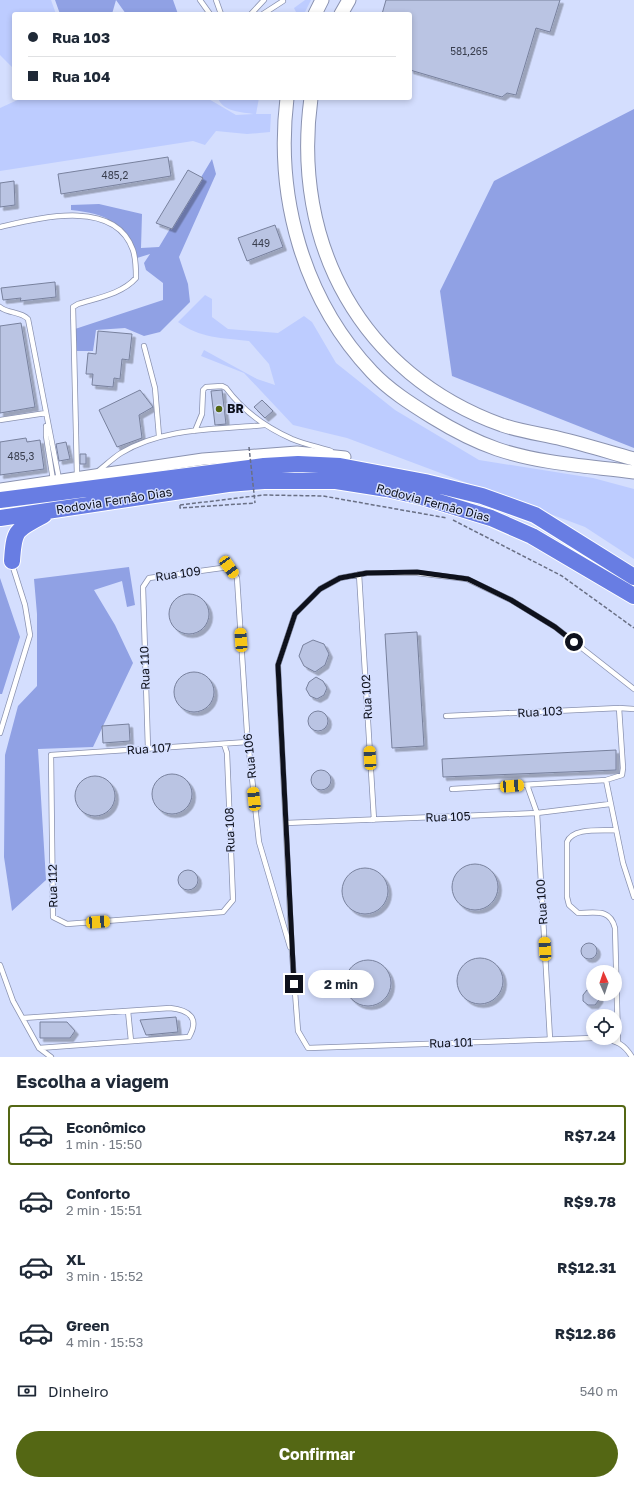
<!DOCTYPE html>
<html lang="pt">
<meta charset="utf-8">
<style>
body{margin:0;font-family:"Golos Text",sans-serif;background:#f2f2f3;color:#1f2937;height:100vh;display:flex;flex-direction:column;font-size:15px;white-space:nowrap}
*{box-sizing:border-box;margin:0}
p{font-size:13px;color:#747a83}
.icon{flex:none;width:22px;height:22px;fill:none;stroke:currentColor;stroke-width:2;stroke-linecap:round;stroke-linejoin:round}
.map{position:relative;height:1057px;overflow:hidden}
.drawer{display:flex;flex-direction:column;background:#fff;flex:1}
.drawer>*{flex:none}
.banner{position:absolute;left:12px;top:12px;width:400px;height:88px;border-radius:4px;box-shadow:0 2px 6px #0003;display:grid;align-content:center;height:88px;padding:0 16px;background:#fff}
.needle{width:26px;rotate:357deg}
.controls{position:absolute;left:586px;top:965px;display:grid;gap:8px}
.controls a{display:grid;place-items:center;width:36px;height:36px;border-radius:50%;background:#fff;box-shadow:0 2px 6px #0003;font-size:20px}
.end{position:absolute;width:18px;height:18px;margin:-9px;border:5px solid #0e111c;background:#fff;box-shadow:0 0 0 2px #fff}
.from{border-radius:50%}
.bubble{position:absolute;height:28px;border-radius:14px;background:#fff;box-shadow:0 2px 6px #0003;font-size:13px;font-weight:700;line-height:28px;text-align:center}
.car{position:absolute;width:12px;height:24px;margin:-12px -6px;border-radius:5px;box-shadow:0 0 3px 1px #0007;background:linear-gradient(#f5c518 24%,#345 0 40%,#f5c518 0 76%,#345 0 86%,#f5c518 0)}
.banner b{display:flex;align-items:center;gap:14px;height:38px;font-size:15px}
.banner b+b{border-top:1px solid #e0e1e3}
.banner i{width:10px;height:10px;background:#1f2937}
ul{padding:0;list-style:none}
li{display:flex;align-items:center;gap:12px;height:60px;margin:0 8px 6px;padding:0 8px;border:2px solid transparent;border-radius:4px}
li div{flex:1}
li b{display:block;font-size:15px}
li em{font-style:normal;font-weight:700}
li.active{border-color:#546714}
li>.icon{width:36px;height:36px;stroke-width:1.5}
h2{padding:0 16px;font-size:18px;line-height:48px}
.pay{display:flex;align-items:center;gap:10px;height:44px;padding:0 16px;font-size:15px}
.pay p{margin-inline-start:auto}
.cta{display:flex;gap:8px;margin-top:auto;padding:8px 16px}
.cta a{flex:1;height:46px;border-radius:24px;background:#546714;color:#fff;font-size:16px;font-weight:700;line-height:46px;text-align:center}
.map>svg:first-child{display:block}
.green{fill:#bdccff}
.forest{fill:#90a1e4}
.building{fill:#bac4e3;stroke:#78819d;filter:url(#shadow)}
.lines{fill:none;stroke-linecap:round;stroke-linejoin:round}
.service-casing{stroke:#8a92b0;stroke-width:6}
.tertiary-casing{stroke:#8a92b0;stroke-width:13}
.secondary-casing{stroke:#8a92b0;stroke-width:15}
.motorway-casing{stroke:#fff;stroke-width:18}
.path{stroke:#6a7085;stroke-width:1.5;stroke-dasharray:4 2;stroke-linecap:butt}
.service{stroke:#fff;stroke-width:4.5}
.tertiary{stroke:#fff;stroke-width:11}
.secondary{stroke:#fff;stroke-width:13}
.motorway{stroke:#687de3;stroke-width:16}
.path-bridge{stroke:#6a7085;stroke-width:1.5;stroke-dasharray:4 2;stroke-linecap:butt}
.route{stroke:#0e111c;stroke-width:5}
.poi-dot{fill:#546714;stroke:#d4defe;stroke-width:1.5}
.labels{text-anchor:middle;stroke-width:3;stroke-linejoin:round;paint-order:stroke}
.number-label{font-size:10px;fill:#393e4e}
.poi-label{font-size:12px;font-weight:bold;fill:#0e111c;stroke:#d4defe;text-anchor:start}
.street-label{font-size:12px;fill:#0e111c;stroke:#d4defe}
</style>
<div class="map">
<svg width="634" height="1057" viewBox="0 0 634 1057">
<defs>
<filter id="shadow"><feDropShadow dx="3.5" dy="3.5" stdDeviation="0" flood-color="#0004"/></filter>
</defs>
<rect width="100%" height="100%" fill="#d4defe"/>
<path class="green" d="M0,0h51l5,14h-42v55l-14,-14z
M305,0h6l-7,14h-7l-3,-6z
M22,98h185l29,17 18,-1c-12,-2 -31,-2 -36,-16h41l-3,16h15l-1,18 -23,2 -31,-3 -11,14 -12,-4 -193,30v-63z
M205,295l7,4v18l16,12 50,4 26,-17 8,6 24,41 59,47 84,50 114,18 41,11v70l-49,-32 -238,-89 -54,-13 -49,-52 -43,-17 3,-6 53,29 18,6 -6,-21 -20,-23c-26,-3 -50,-3 -71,-19z"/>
<path class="forest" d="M55,0h118l5,14h-52l-10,-14 -4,14h-52z
M634,109v339l-182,-72 -12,-85 54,-110z
M212,159l4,15 -37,83 9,27 2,18 -30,30 -16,4 -19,-8 -29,2 -3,21h-16l-2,-22 88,-29v-17l-17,-13 -2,-7 6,-9 -13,4c-13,-36 -29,-44 -66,-48v-5l28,-1 43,10 -1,34 18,-1z
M129,567l6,38 -8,2 -5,-26 -28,9 21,35 18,38 -40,84 -55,2 8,131 -34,31 -8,-54 1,-102 13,-49 19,-20v-72l-3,-35z
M0,578l20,59 -18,57h-2z"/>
<path class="building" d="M386,0h174l-10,32 -14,-4 -20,67 -9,-2 -5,4 -92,-27v-56h-28z
M168,157l3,19 -110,18 -3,-20z
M188,170l15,8 -31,51 -16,-6z
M14,181l1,24 -15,2v-24z
M275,225l8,22 -36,14 -9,-23z
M55,282l1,15 -36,4 1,-3 -18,2 -2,-12z
M21,323l14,84 -35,6v-87z
M98,331l34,3 -3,26 -7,-1 -2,20 -6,-1 -1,9 -21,-2 1,-11h-7l2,-21 8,1z
M140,390l13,17 -14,8 3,23 -25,9 -18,-37z
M222,390l4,34 -11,1 -4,-34z
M262,400l11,11 -8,7 -11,-11z
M26,438l1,4 13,-2 4,29 -44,6v-33z
M66,442l4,17 -11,2 -3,-17z
M80,454h6v10h-6z
M169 614a20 20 0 1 1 40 0a20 20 0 1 1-40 0Z
M417,632l7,114 -32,2 -7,-114z
M313,640l11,4 5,10 -4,11 -10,7 -11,-6 -5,-10 4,-11z
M174 692a20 20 0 1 1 40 0a20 20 0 1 1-40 0Z
M316,677l7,4 4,7 -3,7 -7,4 -7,-3 -4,-7 3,-7z
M308 721a10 10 0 1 1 20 0a10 10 0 1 1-20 0Z
M129,724l1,17 -27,2 -1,-17z
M616,750v20l-173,7 -1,-18z
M311 780a10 10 0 1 1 20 0a10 10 0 1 1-20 0Z
M152 794a20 20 0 1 1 40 0a20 20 0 1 1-40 0Z
M75 796a20 20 0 1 1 40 0a20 20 0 1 1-40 0Z
M452 887a23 23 0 1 1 46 0a23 23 0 1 1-46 0Z
M342 891a23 23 0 1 1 46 0a23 23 0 1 1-46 0Z
M178 880a10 10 0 1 1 20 0a10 10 0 1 1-20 0Z
M581 951a8 8 0 1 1 16 0a8 8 0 1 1-16 0Z
M457 981a23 23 0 1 1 46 0a23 23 0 1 1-46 0Z
M345 983a23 23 0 1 1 46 0a23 23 0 1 1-46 0Z
M593,988v6h7l-1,6 -4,5h-7l-5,-4v-6l4,-5z
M176,1017l2,15 -32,3 -6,-15z
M40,1022h27l8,9 -5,7h-30z"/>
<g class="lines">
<defs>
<path id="service" d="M200,0l10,14
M216,0l5,14
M251,14l13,-14
M263,14l20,-13
M0,227c39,-9 115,-29 133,23 3,9 3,19 3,28 -14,16 -39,20 -58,26l-5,3 4,169
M0,307c9,7 20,4 28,12l31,160
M144,346l11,42 4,48
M0,420l46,-7
M46,426v10l7,44
M195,431l7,-17 1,-24 3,-3 16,-1 4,2c17,23 39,39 66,51 12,5 26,8 39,12
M97,472c8,-6 16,-14 24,-19 43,-26 95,-23 143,-28
M359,574l15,246
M446,716l173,-8 15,1
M0,733l30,-98 -5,-30 -13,-41
M224,744l3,9 6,147 -10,12 -156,12 -14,-7 -2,-162 197,-13
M148,749l-5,-162 6,-9 80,-11 8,11 10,154 12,110 31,105
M606,780l17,83 11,34
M527,785l10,28 13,226
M452,789l154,-9 16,-5 1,-7 -4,-60
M286,823l251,-10 73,-9
M615,830c-14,1 -42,-3 -48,12v55l2,8 9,8c17,0 32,-5 37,15l3,113
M0,965l13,36 26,47 12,9
M128,1011l3,30
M23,1018l147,-10c19,2 30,10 19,29l-150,11
M593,1038l-285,10 -10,-17 -6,-78 -14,-288 17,-51 25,-25 20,-11 27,-5h50l50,6 44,21 44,27 79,62
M602,1038c15,3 22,6 30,19"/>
<path id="tertiary" d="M0,489l203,-30 94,-7 48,5"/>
<path id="secondary" d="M315,14l7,-14
M341,14l8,-14
M287,98c-12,99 16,201 85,274 17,18 39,32 60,45 21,13 42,24 65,32 45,15 91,17 137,23
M311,98c-20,146 50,276 191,327 18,6 38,9 56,13 25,6 51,14 76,21"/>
<path id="motorway" d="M0,500l264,-34 34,-2 42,2 85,16 57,14 53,19 99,62
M0,518l228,-34 36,-3h72l51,8 35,8 69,21 41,18 102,60
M12,561c2,-32 4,-31 32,-46"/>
</defs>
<use href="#service" class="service-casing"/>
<use href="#tertiary" class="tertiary-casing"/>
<use href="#secondary" class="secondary-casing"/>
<use href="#motorway" class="motorway-casing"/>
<path class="path" d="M180,505l83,-10 60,1 124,22
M180,505v3l75,-5
M453,520l109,56 72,52"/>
<use href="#service" class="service"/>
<use href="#tertiary" class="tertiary"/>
<use href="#secondary" class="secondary"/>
<use href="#motorway" class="motorway"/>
<path class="path-bridge" d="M249,447l6,56"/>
</g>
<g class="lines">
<path class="route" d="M294,984l-16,-319 17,-51 25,-25 20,-11 27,-5 50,-1 51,7 43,21 44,27 19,15"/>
</g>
<circle class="poi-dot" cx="219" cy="409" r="4"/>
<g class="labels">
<g class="number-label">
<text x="469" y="55">581,265</text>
<text x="115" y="179">485,2</text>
<text x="261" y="247">449</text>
<text x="21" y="460">485,3</text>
</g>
<g class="poi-label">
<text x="227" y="413">BR</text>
</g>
<g class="street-label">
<text transform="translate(114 501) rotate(-9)" y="4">Rodovia Fernão Dias</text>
<text transform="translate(433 503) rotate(15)" y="4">Rodovia Fernão Dias</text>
<text transform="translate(178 574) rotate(-8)" y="4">Rua 109</text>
<text transform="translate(145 668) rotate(-92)" y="4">Rua 110</text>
<text transform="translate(367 697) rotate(-93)" y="4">Rua 102</text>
<text transform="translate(540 712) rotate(-3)" y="4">Rua 103</text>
<text transform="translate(149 749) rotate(-4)" y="4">Rua 107</text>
<text transform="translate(250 756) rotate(-96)" y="4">Rua 106</text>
<text transform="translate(448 817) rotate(-2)" y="4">Rua 105</text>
<text transform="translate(230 830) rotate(-92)" y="4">Rua 108</text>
<text transform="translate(53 886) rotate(-91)" y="4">Rua 112</text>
<text transform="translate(542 902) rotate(-94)" y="4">Rua 100</text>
<text transform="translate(451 1043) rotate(-2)" y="4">Rua 101</text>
</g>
</g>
</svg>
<div class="controls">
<a><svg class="needle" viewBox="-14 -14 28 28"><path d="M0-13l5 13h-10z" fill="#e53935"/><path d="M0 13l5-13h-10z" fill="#747a83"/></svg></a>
<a><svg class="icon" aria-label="locate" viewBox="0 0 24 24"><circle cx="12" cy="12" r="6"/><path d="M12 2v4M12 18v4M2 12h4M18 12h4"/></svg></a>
</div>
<i class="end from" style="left:574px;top:642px"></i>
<i class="end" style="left:294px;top:984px"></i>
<div class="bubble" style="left:308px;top:970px;width:66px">2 min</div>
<i class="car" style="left:229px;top:567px;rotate:145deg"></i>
<i class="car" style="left:241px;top:640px;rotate:356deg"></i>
<i class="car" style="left:370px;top:758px;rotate:357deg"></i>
<i class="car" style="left:512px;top:786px;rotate:86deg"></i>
<i class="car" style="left:254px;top:799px;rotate:354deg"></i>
<i class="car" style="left:98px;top:922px;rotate:86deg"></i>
<i class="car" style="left:545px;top:949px;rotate:357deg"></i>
<div class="banner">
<b><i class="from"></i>Rua 103</b>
<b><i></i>Rua 104</b>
</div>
</div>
<section class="drawer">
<h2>Escolha a viagem</h2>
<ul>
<li class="active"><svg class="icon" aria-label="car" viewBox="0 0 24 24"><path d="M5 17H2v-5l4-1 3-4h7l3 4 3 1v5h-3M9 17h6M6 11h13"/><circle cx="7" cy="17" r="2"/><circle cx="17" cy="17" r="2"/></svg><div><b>Econômico</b><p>1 min · 15:50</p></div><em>R$7.24</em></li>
<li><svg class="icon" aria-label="car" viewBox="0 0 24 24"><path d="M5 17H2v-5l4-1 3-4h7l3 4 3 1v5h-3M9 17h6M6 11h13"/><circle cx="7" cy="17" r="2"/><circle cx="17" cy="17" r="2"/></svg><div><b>Conforto</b><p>2 min · 15:51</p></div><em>R$9.78</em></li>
<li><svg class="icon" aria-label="car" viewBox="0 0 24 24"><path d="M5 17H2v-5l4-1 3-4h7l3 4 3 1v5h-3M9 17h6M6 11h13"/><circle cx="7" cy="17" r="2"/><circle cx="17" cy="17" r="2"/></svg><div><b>XL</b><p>3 min · 15:52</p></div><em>R$12.31</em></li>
<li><svg class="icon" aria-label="car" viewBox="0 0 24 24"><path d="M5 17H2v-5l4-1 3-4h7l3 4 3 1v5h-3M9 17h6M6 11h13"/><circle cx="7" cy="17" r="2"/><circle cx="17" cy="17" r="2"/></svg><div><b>Green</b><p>4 min · 15:53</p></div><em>R$12.86</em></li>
</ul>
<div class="pay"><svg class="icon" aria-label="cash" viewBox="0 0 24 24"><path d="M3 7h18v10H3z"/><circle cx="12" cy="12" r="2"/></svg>Dinheiro<p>540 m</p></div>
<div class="cta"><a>Confirmar</a></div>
</section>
